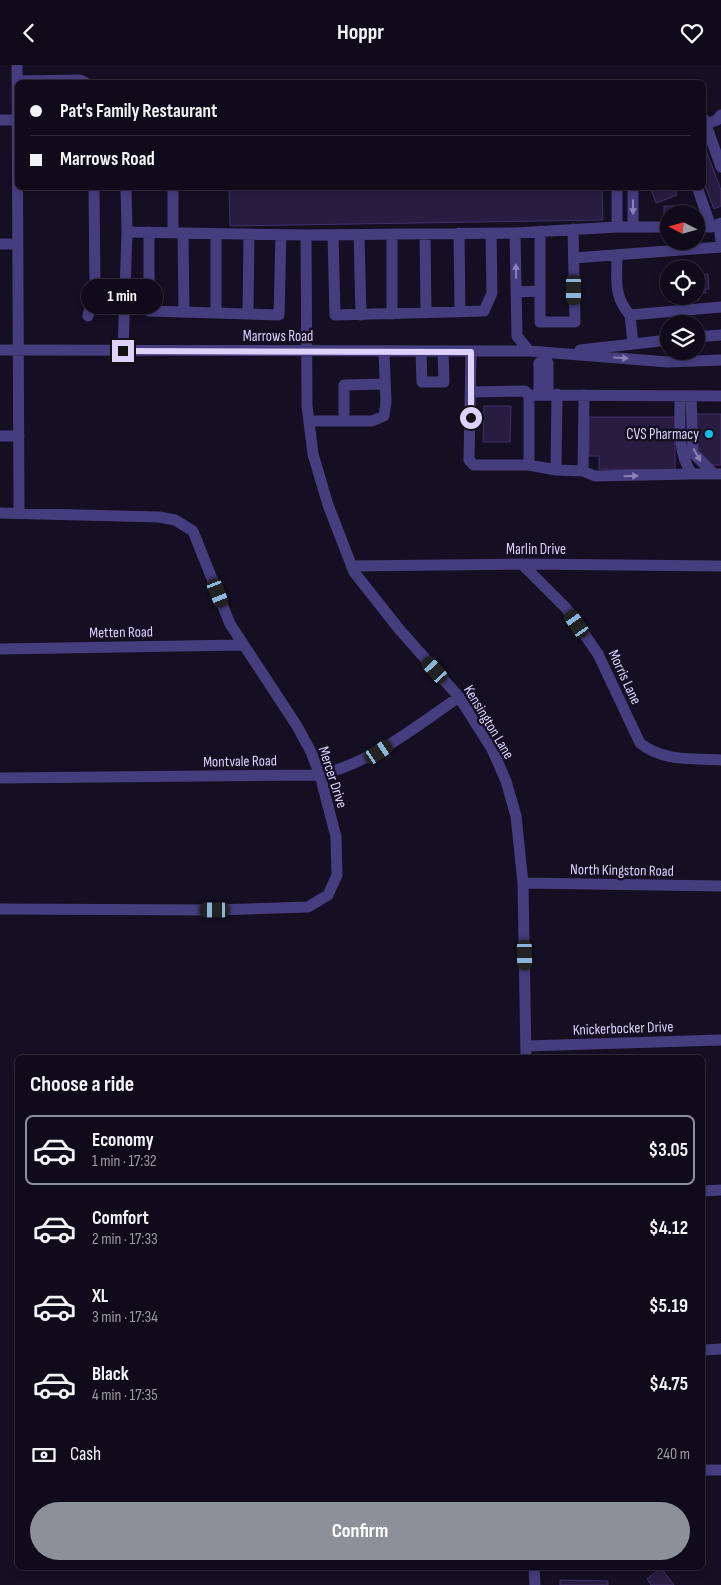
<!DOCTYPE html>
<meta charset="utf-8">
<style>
body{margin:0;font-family:"Sofia Sans Condensed",sans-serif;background:#1d1927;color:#f1f3f6;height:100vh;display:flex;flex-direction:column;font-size:19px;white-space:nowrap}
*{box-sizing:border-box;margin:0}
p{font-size:16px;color:#9b9ba2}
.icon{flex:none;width:28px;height:28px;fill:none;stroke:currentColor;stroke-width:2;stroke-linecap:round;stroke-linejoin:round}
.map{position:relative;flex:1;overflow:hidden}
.drawer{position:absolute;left:15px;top:990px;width:690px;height:515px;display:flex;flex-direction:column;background:#0f0b1a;border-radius:8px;box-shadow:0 2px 8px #0003,0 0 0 1px #2f2b39}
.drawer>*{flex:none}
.banner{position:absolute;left:15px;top:15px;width:691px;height:110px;border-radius:8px;box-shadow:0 2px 8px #0003,0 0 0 1px #2f2b39;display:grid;align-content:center;height:110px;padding:0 15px;background:#0f0b1a}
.needle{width:32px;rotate:276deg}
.fabs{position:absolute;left:660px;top:140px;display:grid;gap:10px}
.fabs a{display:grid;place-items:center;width:45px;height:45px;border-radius:50%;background:#0f0b1a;box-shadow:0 2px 8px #0003,0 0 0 1px #2f2b39;font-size:25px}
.end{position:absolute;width:22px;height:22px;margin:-11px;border:6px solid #dcd2fc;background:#111;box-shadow:0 0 0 2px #111}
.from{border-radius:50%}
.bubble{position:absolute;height:35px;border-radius:18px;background:#0f0b1a;box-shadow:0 2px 8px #0003,0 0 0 1px #2f2b39;font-size:16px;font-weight:700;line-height:35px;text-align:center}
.car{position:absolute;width:15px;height:30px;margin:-15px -8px;border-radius:6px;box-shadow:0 0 4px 1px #0007;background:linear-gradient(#222 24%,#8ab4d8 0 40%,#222 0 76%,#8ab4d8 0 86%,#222 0)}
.banner b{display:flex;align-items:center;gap:18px;height:48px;font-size:19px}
.banner b+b{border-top:1px solid #2f2b39}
.banner i{width:12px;height:12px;background:#f1f3f6}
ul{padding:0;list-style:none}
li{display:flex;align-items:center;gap:15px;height:70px;margin:0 10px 8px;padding:0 5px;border:2px solid transparent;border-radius:8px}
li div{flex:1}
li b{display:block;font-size:19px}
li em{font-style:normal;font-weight:700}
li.active{border-color:#8c9099}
li>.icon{width:45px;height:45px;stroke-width:1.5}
h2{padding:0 15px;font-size:22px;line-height:60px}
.pay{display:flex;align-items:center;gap:12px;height:55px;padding:0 15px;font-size:19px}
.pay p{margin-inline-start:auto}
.cta{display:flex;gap:10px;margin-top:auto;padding:10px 15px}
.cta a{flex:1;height:58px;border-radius:30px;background:#8c9099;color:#fff;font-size:20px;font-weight:700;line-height:58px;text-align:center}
header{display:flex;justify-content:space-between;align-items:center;height:65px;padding:0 15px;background:#0f0b1a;font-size:22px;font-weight:700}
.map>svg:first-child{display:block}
.building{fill:#281c41;stroke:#42306c}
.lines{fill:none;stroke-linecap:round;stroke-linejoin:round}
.minor{stroke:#463d7e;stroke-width:11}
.oneway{fill:#8a80b7}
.route{stroke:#dcd2fc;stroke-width:6}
.poi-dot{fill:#0ebfec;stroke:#140f22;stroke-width:2}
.labels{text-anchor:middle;stroke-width:5;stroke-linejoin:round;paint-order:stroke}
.street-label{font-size:15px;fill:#dcd2fc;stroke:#140f22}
.poi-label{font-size:15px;fill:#dcd2fc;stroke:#140f22;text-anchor:end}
</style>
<header><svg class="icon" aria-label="back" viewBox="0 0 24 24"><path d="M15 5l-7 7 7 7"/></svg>Hoppr<svg class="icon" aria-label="heart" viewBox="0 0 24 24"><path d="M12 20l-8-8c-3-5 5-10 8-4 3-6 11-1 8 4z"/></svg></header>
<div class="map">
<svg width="721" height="1520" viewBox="0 0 721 1520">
<rect width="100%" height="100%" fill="#140f22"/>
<path class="building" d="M704,80l17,45v16l-7,3 -10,-26z
M229,122h373l1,33 -373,6z
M650,122h24l3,8 -21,8z
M664,141h24v8h-19v5h-5z
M696,204h4l1,6 7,-1 1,15h-4l1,4h-7v7l-10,1v-5h7z
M484,341h27l-1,36h-27z
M696,349h25v51h-11l-14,-12z
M589,352h86v53l-76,-1v-13h-10z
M661,1503l13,17h-23l-4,-6z
M560,1515l48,1v4h-48z"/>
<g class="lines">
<path class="minor" d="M17,0l2,447
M17,16l63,-1 6,3
M704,54l17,48
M0,55h17
M706,59l11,-4 4,-5
M126,122l1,45 179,3 1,171 6,48 15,51 26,67 45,57 60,68 33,52 14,32 10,35 7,67 3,174
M173,122v46
M697,122l14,40
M719,159l2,17
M617,162h52
M633,162v-40
M696,162h15l10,-4
M540,166v60
M149,167v79l130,4 2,-80
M183,168l1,79
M459,168l1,78
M515,168l2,103 12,15
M392,169v80
M425,169l1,79
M306,170l209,-2 102,-6v-40
M333,170l2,80 149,-4 8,-18 -1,-60
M359,170l2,80
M0,179h18
M617,190c0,24 -4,41 13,60l91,-8
M574,193l147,-11
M516,227l24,-1v31h35l-2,-93
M216,248v-79
M248,249l1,-80
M630,250l3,29
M88,251l7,-28 -1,-101
M696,272l25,-2
M0,285l529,1 139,11 53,-2
M580,285l89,-10
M123,286l4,-119
M421,287l1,30h22l-1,-30
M471,287l-2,108 5,5h55
M471,327l54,-1 4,4v70l27,5
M544,329l4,-5v-26l-3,-4 -1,-7
M544,329l-5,-5v-26l6,-4
M557,329l-1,76 27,1 12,5 97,-2
M529,330l192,1
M680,331c0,25 -3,58 12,78h29
M691,331l2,57 21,21
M309,356h63l12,-5 2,-14 -2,-50
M344,356v-36l41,-1
M0,371h19
M583,406l1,-76
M0,448l159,4 16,3 18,11 37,93 67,102 14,26 9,23 16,62 1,38 -9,20 -20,12 -93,3 -215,-1
M522,499l44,44 32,46 42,89c23,19 53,15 81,17
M351,501l171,-2 199,2
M0,584l242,-4
M0,713l320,-3c54,-14 94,-47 139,-78
M523,818l198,3
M526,981l195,-6
M702,1126l19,-1
M702,1285l19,-1
M702,1405h19
M534,1502l1,18"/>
</g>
<defs><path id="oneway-solid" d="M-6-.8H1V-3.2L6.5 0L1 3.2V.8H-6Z" transform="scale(1.25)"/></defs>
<g class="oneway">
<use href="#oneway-solid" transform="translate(633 142) rotate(90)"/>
<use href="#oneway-solid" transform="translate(516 206) rotate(-91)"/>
<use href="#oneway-solid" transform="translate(621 293) rotate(4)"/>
<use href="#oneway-solid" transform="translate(697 390) rotate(60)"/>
<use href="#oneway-solid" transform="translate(631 411) rotate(-1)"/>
</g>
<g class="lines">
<path class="route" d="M123,286l348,1v66"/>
</g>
<circle class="poi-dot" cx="709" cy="369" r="5"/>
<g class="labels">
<g class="street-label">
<text x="278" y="276">Marrows Road</text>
<text x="536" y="489">Marlin Drive</text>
<text transform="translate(121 567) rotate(-1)" y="5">Metten Road</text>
<text transform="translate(625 612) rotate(65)" y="5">Morris Lane</text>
<text transform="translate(489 657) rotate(59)" y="5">Kensington Lane</text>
<text transform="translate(240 696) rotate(-1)" y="5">Montvale Road</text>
<text transform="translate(333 712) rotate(72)" y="5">Mercer Drive</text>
<text transform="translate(622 805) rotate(1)" y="5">North Kingston Road</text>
<text transform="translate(623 963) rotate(-2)" y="5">Knickerbocker Drive</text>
</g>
<g class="poi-label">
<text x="699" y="374">CVS Pharmacy</text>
</g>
</g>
</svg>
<div class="fabs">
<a><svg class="needle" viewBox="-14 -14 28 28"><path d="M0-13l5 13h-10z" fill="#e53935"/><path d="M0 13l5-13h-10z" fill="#9b9ba2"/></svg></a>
<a><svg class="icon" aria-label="locate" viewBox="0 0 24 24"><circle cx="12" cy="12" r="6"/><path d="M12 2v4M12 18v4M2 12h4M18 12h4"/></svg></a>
<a><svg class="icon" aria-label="layers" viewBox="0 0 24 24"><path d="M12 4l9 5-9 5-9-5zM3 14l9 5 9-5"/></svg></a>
</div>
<i class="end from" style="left:471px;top:353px"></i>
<i class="end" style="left:123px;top:286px"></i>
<div class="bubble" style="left:81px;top:214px;width:82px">1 min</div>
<i class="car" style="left:574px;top:225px;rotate:180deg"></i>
<i class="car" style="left:218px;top:528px;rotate:158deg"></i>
<i class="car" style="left:577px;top:559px;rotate:325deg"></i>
<i class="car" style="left:435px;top:605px;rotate:318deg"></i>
<i class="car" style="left:379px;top:687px;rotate:56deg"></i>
<i class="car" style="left:215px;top:845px;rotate:270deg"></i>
<i class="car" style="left:525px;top:890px;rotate:179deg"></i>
<div class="banner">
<b><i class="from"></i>Pat's Family Restaurant</b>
<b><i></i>Marrows Road</b>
</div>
<section class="drawer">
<h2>Choose a ride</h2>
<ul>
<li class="active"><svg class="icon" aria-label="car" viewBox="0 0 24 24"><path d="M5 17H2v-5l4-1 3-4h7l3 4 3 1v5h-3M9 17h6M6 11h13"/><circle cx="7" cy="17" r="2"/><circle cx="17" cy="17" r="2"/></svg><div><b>Economy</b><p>1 min · 17:32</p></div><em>$3.05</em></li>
<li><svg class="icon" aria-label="car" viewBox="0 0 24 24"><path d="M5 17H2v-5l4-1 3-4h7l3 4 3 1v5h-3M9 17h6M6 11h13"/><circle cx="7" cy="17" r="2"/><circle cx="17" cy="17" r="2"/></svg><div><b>Comfort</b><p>2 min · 17:33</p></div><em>$4.12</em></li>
<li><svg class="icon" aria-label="car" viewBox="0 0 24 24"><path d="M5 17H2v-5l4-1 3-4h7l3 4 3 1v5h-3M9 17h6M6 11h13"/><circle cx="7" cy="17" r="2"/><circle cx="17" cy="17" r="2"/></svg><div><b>XL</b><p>3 min · 17:34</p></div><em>$5.19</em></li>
<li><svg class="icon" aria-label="car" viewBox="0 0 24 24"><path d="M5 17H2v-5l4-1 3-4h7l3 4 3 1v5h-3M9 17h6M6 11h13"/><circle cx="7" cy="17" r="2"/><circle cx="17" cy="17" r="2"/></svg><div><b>Black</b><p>4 min · 17:35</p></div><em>$4.75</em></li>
</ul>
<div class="pay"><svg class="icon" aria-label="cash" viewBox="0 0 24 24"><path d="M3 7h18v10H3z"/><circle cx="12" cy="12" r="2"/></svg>Cash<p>240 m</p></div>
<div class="cta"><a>Confirm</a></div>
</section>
</div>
